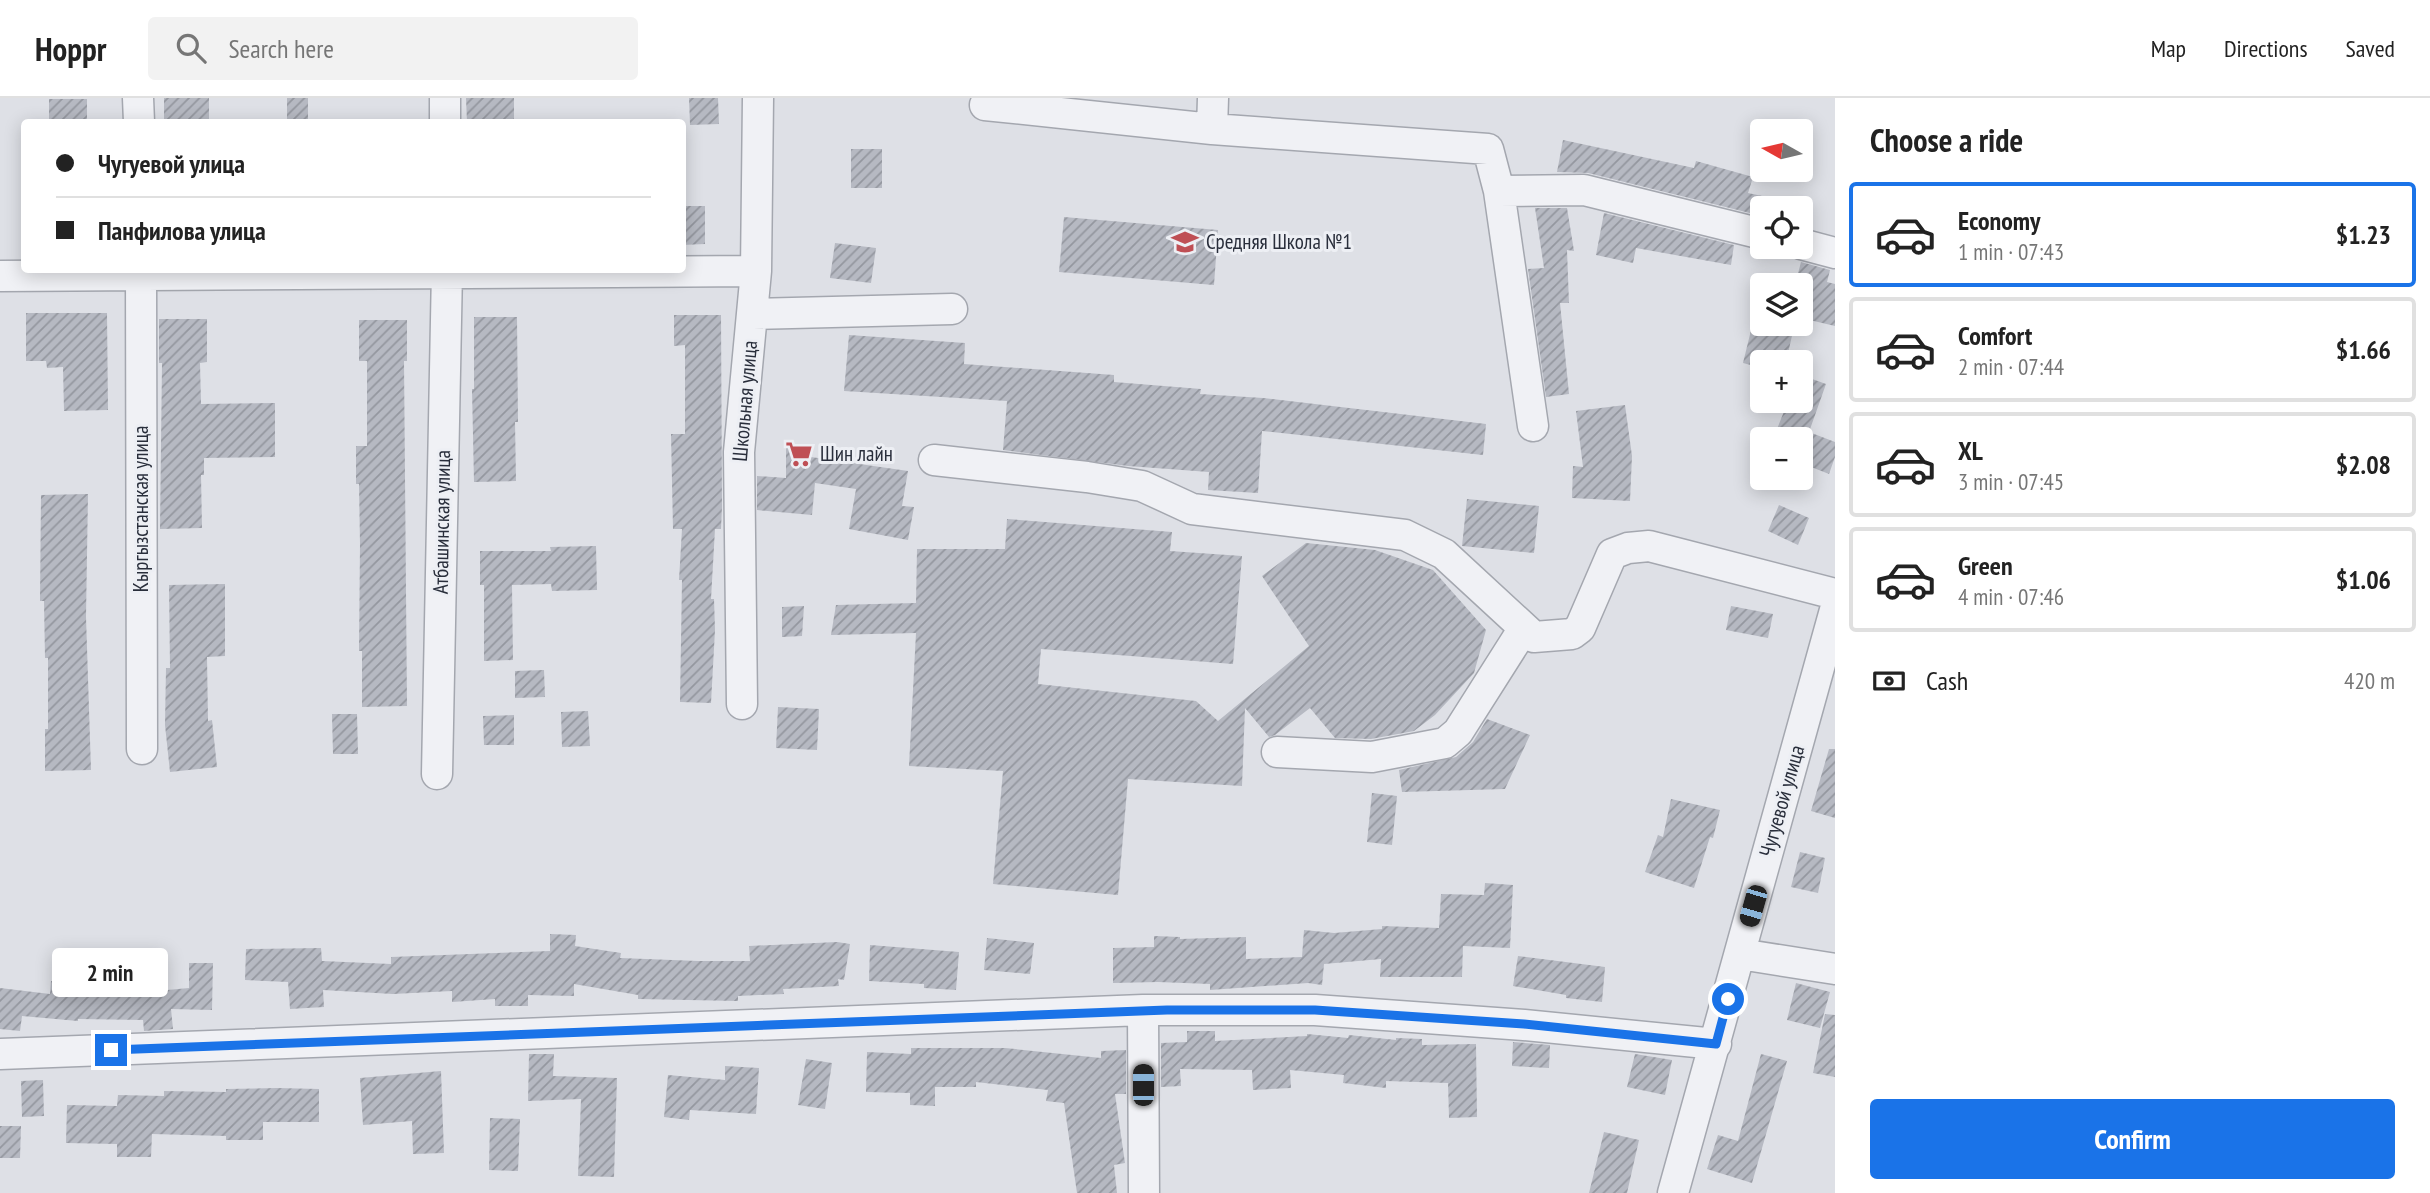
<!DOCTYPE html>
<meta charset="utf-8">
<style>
body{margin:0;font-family:"PT Sans Narrow",sans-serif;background:#f2f2f2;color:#222;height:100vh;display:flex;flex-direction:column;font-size:26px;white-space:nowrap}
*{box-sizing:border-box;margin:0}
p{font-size:23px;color:#767676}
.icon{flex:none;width:38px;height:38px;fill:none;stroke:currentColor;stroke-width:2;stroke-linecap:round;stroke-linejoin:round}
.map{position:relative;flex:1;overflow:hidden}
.side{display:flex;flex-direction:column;background:#fff;width:595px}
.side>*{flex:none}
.banner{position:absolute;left:21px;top:21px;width:665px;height:154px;border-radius:7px;box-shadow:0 4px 18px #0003;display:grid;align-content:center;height:154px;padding:0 35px;background:#fff}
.needle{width:46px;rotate:278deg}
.tools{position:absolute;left:1750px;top:21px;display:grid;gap:14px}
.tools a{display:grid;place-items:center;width:63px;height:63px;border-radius:7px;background:#fff;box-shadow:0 4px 18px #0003;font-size:35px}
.end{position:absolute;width:32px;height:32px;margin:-16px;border:9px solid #1a73e8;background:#fff;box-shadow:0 0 0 4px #fff}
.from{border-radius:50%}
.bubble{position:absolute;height:49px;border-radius:7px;background:#fff;box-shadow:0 4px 18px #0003;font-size:23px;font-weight:600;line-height:49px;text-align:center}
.car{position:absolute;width:21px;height:42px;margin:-21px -10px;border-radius:9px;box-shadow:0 0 5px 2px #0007;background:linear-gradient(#222 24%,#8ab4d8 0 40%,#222 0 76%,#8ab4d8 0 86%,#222 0)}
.banner b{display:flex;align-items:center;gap:24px;height:66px;font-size:26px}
.banner b+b{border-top:2px solid #e0e0e0}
.banner i{width:18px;height:18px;background:#222}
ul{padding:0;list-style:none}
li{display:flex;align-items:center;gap:21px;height:105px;margin:0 14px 10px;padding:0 21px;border:4px solid #e0e0e0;border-radius:7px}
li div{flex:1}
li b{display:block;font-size:26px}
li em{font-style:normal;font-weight:600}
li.active{border-color:#1a73e8}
li>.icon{width:63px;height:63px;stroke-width:1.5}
h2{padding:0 35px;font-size:32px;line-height:84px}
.pay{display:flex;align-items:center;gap:18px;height:77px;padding:0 35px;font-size:26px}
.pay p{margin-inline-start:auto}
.primary-button{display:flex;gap:14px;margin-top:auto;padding:14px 35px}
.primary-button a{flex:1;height:80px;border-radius:7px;background:#1a73e8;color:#fff;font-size:28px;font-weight:600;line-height:80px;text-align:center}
header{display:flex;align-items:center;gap:42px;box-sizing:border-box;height:98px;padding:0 35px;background:#fff;border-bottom:2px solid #e0e0e0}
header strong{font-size:33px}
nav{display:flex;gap:38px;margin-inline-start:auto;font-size:24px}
.search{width:490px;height:63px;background:#f2f2f2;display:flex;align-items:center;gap:18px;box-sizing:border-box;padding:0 24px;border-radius:7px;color:#767676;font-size:26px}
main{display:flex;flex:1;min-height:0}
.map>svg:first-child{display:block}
.building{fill:url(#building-hatch)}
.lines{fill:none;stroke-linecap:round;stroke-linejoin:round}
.minor-casing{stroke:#a4a7af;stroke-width:33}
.minor{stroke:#f0f1f5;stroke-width:30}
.route{stroke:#1a73e8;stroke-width:9}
.labels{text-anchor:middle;stroke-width:6;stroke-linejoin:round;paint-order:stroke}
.poi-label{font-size:21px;fill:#292e3b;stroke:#edeff4;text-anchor:start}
.street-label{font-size:21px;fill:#292e3b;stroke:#edeff4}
</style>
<header>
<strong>Hoppr</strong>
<div class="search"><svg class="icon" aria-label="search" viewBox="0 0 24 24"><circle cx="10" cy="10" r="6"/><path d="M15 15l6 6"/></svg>Search here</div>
<nav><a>Map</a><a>Directions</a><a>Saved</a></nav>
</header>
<main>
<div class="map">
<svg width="1835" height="1095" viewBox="0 0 1835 1095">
<defs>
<pattern id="building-hatch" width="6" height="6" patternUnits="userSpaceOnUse" patternTransform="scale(1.75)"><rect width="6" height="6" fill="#b6b9c2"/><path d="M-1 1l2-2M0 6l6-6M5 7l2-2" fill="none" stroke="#94979f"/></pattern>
</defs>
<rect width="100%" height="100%" fill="#dee0e6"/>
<path class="building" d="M164,0h45v24h-45z
M287,0h21v24h-21z
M466,0h48v24h-47z
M689,0h29l1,26 -29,1z
M49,1h38v23h-38z
M1563,42l131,28 2,-7 57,16 -5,16 14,3v20l-174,-43 -31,-1z
M851,51h31v39h-31z
M682,108h23v38l-23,1z
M1535,110h32l7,43 -7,-1 2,53h-9l9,91 -23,3 -18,-128 16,-1z
M1604,115l130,32 -3,20 -95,-17 -3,15 -37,-8z
M1064,119l154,13 -4,55 -155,-13z
M835,145l41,5 -5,35 -41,-5z
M1801,164l29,8 -3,12 8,2v42l-34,-8v-33h-6z
M26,215h81l1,97 -44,1 -1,-44 -16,1 -1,-7h-20z
M674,217h47l1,192 -1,22h-6l-4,70h3l1,31 -4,73 -31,-1 2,-122h-3l3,-51h-9l-2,-95h14v-89l-11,1z
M474,219h43l1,105h-3l1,59 -42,1 -2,-93h2z
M1754,220l8,2v4h18l14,3 -8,35h-24v6l-19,-5z
M159,221h48v43l-7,1 1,41 74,-1v54l-71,1v17h-3l1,53 -42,1 2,-166h-3z
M359,222h48v41h-3l3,345 -45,1v-56h-3l1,-107 -1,-60h-3v-38h11v-85h-8z
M849,237l116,8 -1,21 150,11v7l87,7 -1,5 63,4 223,26 -3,31 -221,-24 -4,62 -50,-3 1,-18 -81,-6 -125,-16 4,-49 -163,-10z
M1801,277l25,9 -17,48 26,10v15l-6,17 -28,-11v-24h-28l12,-30 -7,-3 2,-5h21z
M1625,307l7,51 -2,45 -58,-3 1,-32 10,1 -7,-56z
M786,347h25v12l97,14 -6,35 12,1 -6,33 -59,-11 7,-40 -41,-6 -3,32 -55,-5v-34l29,2z
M88,396l-2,123 5,153 -46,1v-42h3v-71h-3l-1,-57h-4l1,-106z
M1467,401l72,7 -5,47 -72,-7z
M1779,407l30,13 -11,27 -30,-14z
M1007,421l165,13 -2,19 72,5 -9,108 -192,-15 -3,35 158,17 22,20 91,-75 -47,-70 44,-33 69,7 58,20 53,60 -12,43 -39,42 -21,16 -43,8 -36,-1 -25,-30 -35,27 -6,2 -24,-29 -3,78 -114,-7 -10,116 -125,-11 10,-113 -94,-5 7,-133 -85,2 5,-30 80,-2 1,-54h88z
M596,448l1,44 -45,1 -1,-7 -39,1 1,75 -29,1v-76h-4v-34h71l-1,-4z
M225,486v72l-18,1 1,64 4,-1 5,47 -47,5 -5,-47 1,-57h4l-1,-83z
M804,508l-2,30 -20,1v-30z
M1731,508l42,8 -5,24 -42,-8z
M544,572l1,27 -30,1v-27z
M778,609l41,2 -2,41 -41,-2z
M588,613l2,35 -28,1 -1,-35z
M332,616h25l1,40h-25z
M514,617v30h-30l-1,-29z
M1487,621l43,16 -25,54 -103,3 -3,-22 57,-13 17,-15z
M1829,651h6v69l-24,-7z
M1372,695l25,3 -5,49 -25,-3z
M1671,701l49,11 -7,28 -3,-1 -16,51 -49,-16 13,-37 5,2z
M1800,754l25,6 -7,35 -27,-6z
M1485,785l28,2 -3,63 -47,-2 -1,31h-82l1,-18 -57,5 -2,21 -14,-2 -98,7v-6l-52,-2 -45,1v-35l41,-1v-11l26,1v2l66,-2v22l56,-2 2,-27 30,3 48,-4v-3l57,2 2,-34 43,1z
M550,836l26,1 -1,11 46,7 -1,5 78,3h52l-1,-15 88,-4 13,2 -6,36 -6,-1 1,7 -56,3 1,5 -46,2v5l-100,-2v-4l-64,-11v12l-46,-1v11h-33v-7l-43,3v-11l-59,3 -70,-4 1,17 -34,2 -2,-27 -43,-2 1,-31 75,-1 1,13 69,3v-7l159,-6z
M987,840l47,5 -4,31 -46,-4z
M870,847l89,7 -3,38 -32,-2v-4l-55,-3z
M1518,858l87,11 -3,35 -36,-4v-3l-53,-9z
M91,862h23l-1,35 76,-7v-25h24l-1,47 -41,-1 2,20 -29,2 -1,-11 -65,-1v2l-56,-5 -2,15 -20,-2v-41l50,6 1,-13 40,4z
M1796,885l34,9 -10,36 -33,-8z
M1825,916l10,1v62l-22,-4z
M1187,933h28v10l92,-5v-2l41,4 1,-3 47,5v-2l26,1v6l54,-1 1,73 -28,1 -1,-35 -62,-2v7l-43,-5 1,-8 -54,-5 1,18 -38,2 -1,-20 -72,-1 1,17 -20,1v-44l26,-1z
M1513,944l37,3 -1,23 -37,-2z
M911,950h94l96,10v-7l25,-1v44h-11l10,69 -11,2 3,28h-40l-13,-90 -18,-2 2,-11 -72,-8v5h-41v19l-25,-1v-12l-44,-1 1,-40 44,2z
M529,956h25l-1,22 64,2 -3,99 -36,-1 3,-77 -53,2z
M1635,956l37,6 -7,35 -38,-8z
M1761,956l26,7 -35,122 -45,-14 11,-34 20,6z
M806,961l26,4 -7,46 -27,-4z
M725,968l34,2 -3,46 -66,-4 -1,10 -25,-3 4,-42 57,5z
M441,973l3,82 -31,1 -1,-33 -49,4 -3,-47z
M43,982l1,36 -22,1 -1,-36z
M277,990l42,1v33h-56v18h-37v-4l-74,-2 -1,23h-34v-13l-51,-1 1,-38 50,1 1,-11 46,1v-5l62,1v-3z
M490,1020l30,1 -2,52 -29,-1z
M0,1028h21l-1,32h-20z
M1604,1034l35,8 -12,53h-38z"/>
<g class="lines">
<defs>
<path id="minor" d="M138,0l1,24
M445,0v24
M1213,0l-1,31 276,20 11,42 34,235
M985,7l227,24
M1499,93l85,-1 178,44
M1801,146l34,9
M141,172l1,479
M0,178l756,-5
M753,216l199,-5
M934,362l153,17 55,9 50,23 213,26 39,19 90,83 38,-3 8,-6 32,-74 16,-6 21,-2 186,48
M742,606l-3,-252 17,-181 2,-173
M1277,654l95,5 73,-14 13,-11 66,-104
M437,676l10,-504
M1740,856l95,15
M1143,912l1,183
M0,956l1143,-44h172l209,15 192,19
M1673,1095l162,-583"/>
</defs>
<use href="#minor" class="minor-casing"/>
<use href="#minor" class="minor"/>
</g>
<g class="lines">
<path class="route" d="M111,952l1056,-40h148l209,14 192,20 12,-45"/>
</g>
<defs>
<symbol id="school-bare" viewBox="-9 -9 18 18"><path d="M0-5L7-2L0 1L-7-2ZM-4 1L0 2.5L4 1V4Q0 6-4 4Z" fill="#bf4f55" stroke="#edeff4" stroke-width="2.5" paint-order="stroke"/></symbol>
<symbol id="supermarket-bare" viewBox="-9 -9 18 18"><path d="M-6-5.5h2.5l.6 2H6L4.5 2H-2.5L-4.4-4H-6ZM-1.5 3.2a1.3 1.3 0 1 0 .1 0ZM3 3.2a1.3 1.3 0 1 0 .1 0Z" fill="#bf4f55" stroke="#edeff4" stroke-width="2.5" paint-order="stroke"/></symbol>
</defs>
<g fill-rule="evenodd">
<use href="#school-bare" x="1166" y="125" width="38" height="38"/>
<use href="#supermarket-bare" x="780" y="337" width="38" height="38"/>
</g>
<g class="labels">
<g class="poi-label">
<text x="1206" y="151">Средняя Школа №1</text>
<text x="820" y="363">Шин лайн</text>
</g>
<g class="street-label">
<text transform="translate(745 303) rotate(-85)" y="7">Школьная улица</text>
<text transform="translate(141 411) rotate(-90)" y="7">Кыргызстанская улица</text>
<text transform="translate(442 424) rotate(-89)" y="7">Атбашинская улица</text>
<text transform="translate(1782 703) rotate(-74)" y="7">Чугуевой улица</text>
</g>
</g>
</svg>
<div class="tools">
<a><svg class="needle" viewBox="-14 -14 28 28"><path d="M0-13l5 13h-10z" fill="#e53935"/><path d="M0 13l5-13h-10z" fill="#767676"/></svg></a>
<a><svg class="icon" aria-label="locate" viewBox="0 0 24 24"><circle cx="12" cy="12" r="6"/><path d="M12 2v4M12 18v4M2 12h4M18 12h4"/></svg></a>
<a><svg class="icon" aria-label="layers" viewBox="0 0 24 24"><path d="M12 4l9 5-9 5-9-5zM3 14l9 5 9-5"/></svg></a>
<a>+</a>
<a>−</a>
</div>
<i class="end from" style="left:1728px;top:901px"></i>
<i class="end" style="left:111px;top:952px"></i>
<div class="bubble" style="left:52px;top:850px;width:116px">2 min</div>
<i class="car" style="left:1753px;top:808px;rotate:196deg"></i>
<i class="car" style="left:1143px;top:987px;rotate:0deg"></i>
<div class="banner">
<b><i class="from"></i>Чугуевой улица</b>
<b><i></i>Панфилова улица</b>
</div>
</div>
<section class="side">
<h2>Choose a ride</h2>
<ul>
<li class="active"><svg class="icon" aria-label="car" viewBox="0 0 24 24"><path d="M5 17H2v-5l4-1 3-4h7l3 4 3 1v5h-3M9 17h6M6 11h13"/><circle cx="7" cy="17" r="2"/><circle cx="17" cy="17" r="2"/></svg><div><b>Economy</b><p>1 min · 07:43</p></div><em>$1.23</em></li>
<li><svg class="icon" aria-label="car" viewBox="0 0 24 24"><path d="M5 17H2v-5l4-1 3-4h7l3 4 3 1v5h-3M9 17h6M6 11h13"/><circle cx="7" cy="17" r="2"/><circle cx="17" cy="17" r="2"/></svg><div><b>Comfort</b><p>2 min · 07:44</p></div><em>$1.66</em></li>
<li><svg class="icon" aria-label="car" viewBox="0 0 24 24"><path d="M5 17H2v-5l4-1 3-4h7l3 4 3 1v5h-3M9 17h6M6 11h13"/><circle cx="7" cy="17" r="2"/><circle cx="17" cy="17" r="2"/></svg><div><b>XL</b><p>3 min · 07:45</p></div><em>$2.08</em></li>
<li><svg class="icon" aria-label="car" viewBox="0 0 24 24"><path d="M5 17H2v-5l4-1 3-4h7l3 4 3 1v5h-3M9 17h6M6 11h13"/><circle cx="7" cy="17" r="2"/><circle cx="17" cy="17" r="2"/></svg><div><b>Green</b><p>4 min · 07:46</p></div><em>$1.06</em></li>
</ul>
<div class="pay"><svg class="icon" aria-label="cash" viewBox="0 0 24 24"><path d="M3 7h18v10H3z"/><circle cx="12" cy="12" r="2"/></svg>Cash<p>420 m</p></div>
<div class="primary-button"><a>Confirm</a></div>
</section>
</main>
